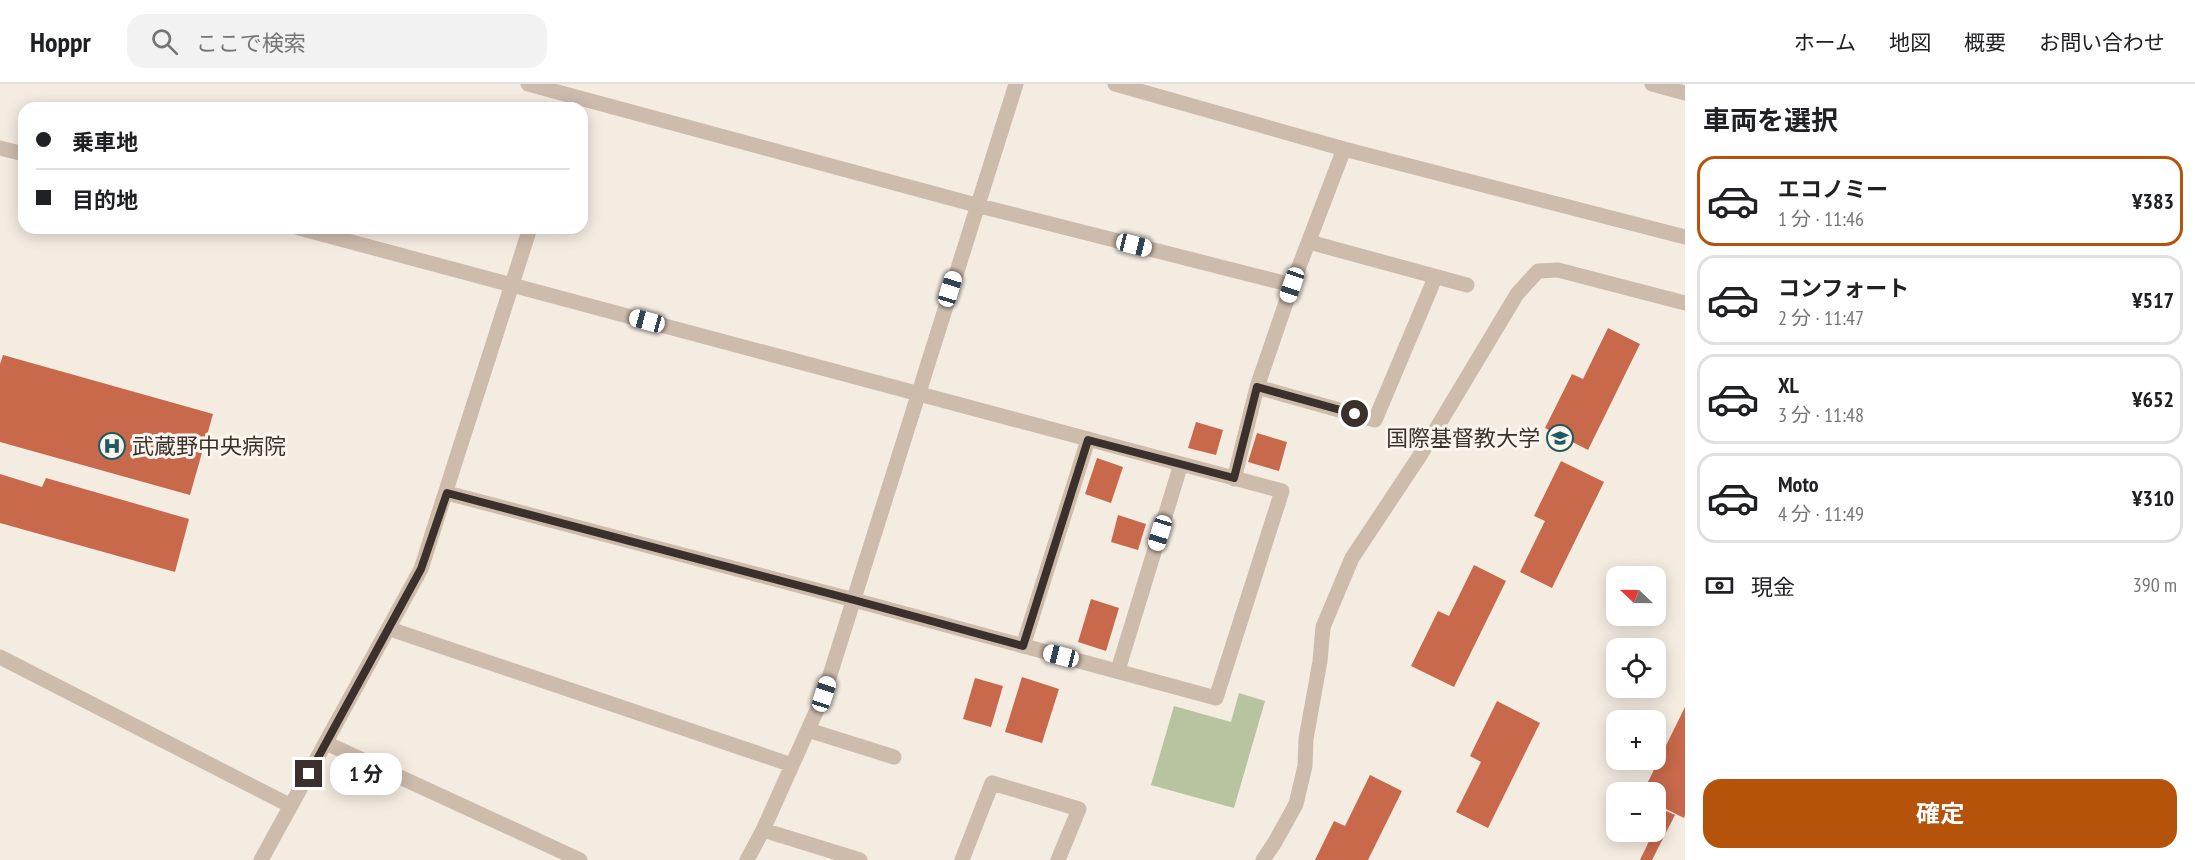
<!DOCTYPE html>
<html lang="ja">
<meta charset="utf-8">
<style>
body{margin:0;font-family:"PT Sans Narrow","Noto Sans JP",sans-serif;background:#f2f2f2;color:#202124;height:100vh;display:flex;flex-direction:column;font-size:22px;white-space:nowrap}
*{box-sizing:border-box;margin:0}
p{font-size:20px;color:#757577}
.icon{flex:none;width:33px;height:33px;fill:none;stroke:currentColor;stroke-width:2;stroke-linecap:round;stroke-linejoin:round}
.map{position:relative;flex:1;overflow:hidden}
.panel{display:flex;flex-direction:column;background:#fff;width:510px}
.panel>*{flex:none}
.top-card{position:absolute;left:18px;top:18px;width:570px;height:132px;border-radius:18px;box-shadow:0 3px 15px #0003;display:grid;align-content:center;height:132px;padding:0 18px;background:#fff}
.needle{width:39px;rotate:292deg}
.fabs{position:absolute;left:1606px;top:482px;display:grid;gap:12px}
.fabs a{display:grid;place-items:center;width:60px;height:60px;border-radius:12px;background:#fff;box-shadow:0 3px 15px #0003;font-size:30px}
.end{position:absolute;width:27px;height:27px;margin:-14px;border:8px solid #3b302b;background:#fff;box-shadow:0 0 0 3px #fff}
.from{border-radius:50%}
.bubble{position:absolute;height:42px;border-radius:18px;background:#fff;box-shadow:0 3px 15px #0003;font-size:20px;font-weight:700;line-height:42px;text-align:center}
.car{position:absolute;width:18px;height:36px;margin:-18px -9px;border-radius:8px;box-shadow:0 0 4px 2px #0007;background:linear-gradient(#fff 24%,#345 0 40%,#fff 0 76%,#345 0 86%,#fff 0)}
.top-card b{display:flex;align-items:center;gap:21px;height:57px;font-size:22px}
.top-card b+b{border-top:2px solid #e0e0e0}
.top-card i{width:15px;height:15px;background:#202124}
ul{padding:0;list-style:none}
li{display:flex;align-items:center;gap:18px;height:90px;margin:0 12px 9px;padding:0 6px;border:3px solid #e0e0e0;border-radius:18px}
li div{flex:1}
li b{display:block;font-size:22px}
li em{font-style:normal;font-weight:700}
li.selected{border-color:#b45309}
li>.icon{width:54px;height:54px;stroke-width:1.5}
h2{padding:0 18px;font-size:27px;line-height:72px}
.pay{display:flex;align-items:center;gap:15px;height:66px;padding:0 18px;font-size:22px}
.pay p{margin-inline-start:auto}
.action{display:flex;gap:12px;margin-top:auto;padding:12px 18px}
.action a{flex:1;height:69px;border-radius:18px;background:#b45309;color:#fff;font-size:24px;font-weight:700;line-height:69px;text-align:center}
header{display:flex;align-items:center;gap:36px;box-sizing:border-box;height:84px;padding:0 30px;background:#fff;border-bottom:2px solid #e0e0e0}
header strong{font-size:28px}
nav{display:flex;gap:33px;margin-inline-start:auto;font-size:21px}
.search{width:420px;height:54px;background:#f2f2f2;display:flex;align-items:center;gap:15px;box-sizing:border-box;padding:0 21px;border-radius:18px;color:#757577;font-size:22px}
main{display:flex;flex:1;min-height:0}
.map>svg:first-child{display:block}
.green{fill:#b8c4a0}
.building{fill:#c8694b}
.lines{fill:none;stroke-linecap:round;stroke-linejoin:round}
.minor{stroke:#cdbbac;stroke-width:15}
.route{stroke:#3b302b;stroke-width:8}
.labels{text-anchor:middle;stroke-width:6;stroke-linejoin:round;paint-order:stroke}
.poi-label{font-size:22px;fill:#3b302b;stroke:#fbf5ee;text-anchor:end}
</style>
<header>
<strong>Hoppr</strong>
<div class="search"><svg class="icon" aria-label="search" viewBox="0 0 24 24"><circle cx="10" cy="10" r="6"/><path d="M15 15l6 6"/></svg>ここで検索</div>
<nav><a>ホーム</a><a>地図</a><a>概要</a><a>お問い合わせ</a></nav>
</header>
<main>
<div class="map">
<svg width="1685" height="776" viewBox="0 0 1685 776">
<rect width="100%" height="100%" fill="#f4ebe1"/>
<path class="green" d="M1239,609l26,8 -31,107 -83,-23 23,-79 57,16z"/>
<path class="building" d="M1608,244l32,16 -52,106 -43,-22 27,-54 11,5z
M3,271l210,59 -23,81 -190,-53v-78z
M1196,338l27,8 -7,25 -28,-7z
M1257,349l30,9 -8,29 -31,-9z
M1097,374l26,9 -12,36 -26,-9z
M1561,377l43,21 -52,106 -32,-16 25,-51 -11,-5z
M0,390l42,13 4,-9 143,41 -14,53 -175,-49z
M1118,431l28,9 -8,26 -27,-8z
M1474,481l32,16 -52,106 -43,-21 27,-55 11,5z
M1091,515l28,9 -13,43 -28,-9z
M1022,593l37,12 -17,54 -37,-11z
M975,594l28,8 -12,41 -28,-8z
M1497,617l43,22 -52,105 -32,-16 25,-50 -11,-6z
M1685,623v108l-1,3 -28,-14v-12h-13z
M1370,691l32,16 -34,69h-53l19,-39 11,5z
M1664,726l11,5 -23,45h-12l14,-29h2z"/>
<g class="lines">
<path class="minor" d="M528,0l448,121 316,80
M1115,0l229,65 341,88
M1652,0l33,9
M0,64l24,6
M299,144l983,263 -66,207 -362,-98 -407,-107
M1309,158l158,43
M1257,303l118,33 60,-142
M1234,395l23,-92 35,-102 52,-136
M390,545l402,136
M1023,562l65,-206
M0,573l291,149
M1118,586l63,-206
M808,646l86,27
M326,659l254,117
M763,746l97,30
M261,776l160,-291 109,-341
M747,776l16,-30 61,-136 192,-610
M962,776l30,-77 87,26 -21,51
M1263,776l12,-18 21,-38 9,-38 1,-27 14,-78 3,-34 29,-69 69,-104 96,-160 21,-23 20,-1 127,33"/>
</g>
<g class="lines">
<path class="route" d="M309,690l112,-205 26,-76 407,107 169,46 65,-206 146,38 23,-91 98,27"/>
</g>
<defs>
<symbol id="university-ring" viewBox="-11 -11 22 22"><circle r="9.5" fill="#fbf5ee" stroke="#1f5a5e" stroke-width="1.5"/><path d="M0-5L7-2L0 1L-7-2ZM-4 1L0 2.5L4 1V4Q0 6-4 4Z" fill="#1f5a5e"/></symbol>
<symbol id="hospital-ring" viewBox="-11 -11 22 22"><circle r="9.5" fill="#fbf5ee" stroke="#1f5a5e" stroke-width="1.5"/><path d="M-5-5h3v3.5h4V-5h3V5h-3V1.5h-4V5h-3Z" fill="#1f5a5e"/></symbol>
</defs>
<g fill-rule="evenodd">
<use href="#university-ring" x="1545" y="339" width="30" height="30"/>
<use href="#hospital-ring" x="97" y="347" width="30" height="30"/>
</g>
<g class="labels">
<g class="poi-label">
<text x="1540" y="362">国際基督教大学</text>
<text x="132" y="370" text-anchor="start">武蔵野中央病院</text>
</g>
</g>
</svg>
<div class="fabs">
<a><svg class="needle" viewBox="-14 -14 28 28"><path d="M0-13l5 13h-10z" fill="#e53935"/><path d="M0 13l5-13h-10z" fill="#757577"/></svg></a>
<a><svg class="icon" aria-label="locate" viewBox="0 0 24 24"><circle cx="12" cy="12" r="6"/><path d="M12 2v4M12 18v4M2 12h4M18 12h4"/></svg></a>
<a>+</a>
<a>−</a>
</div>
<i class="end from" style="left:1355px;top:330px"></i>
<i class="end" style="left:309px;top:690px"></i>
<div class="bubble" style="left:330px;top:669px;width:72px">1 分</div>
<i class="car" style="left:1134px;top:161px;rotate:104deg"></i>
<i class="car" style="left:1292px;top:201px;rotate:199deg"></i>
<i class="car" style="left:950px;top:205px;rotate:17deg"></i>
<i class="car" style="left:647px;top:237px;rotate:285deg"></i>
<i class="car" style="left:1160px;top:449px;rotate:197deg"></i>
<i class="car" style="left:1061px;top:572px;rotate:284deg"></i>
<i class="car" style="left:824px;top:610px;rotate:18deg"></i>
<div class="top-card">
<b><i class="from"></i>乗車地</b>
<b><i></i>目的地</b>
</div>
</div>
<section class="panel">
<h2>車両を選択</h2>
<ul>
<li class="selected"><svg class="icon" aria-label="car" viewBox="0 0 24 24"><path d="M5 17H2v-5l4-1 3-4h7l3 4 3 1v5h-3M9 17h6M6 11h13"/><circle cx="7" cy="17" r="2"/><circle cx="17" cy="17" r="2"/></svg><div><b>エコノミー</b><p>1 分 · 11:46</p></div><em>¥383</em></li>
<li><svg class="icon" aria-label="car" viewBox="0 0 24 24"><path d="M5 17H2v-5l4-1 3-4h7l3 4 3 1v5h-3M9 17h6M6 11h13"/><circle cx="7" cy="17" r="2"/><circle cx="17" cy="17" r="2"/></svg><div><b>コンフォート</b><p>2 分 · 11:47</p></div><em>¥517</em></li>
<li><svg class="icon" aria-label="car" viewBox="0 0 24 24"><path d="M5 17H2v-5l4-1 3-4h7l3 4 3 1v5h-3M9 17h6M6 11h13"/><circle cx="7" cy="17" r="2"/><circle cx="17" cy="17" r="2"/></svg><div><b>XL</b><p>3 分 · 11:48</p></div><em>¥652</em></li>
<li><svg class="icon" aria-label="car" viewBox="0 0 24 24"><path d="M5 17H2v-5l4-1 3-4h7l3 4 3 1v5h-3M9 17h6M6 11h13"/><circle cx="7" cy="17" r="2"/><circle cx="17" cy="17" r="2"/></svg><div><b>Moto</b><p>4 分 · 11:49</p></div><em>¥310</em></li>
</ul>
<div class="pay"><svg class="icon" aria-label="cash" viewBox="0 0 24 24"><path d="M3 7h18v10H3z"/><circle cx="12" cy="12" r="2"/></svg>現金<p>390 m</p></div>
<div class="action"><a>確定</a></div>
</section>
</main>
